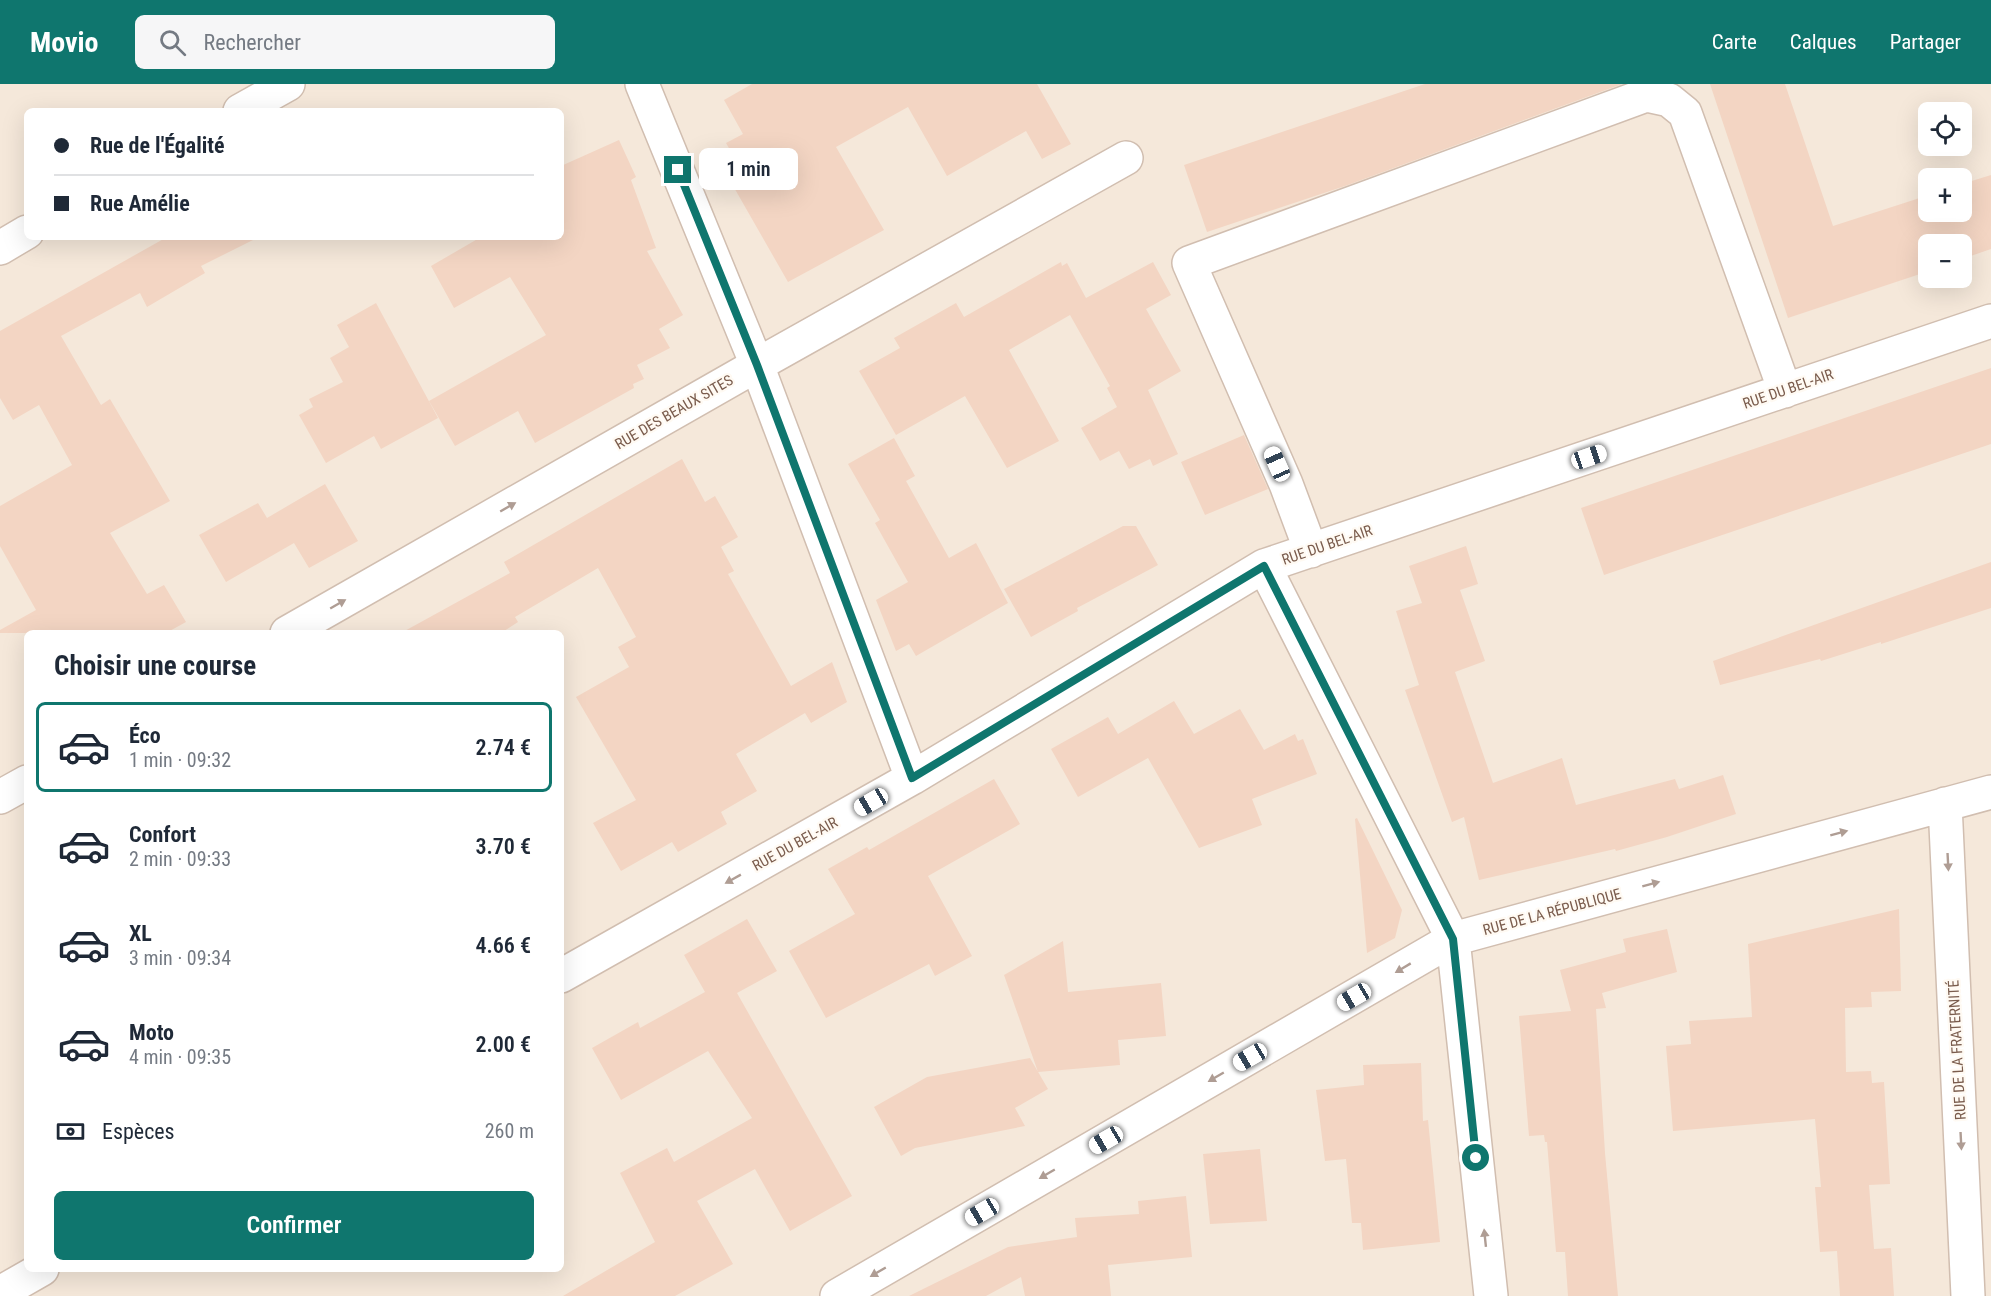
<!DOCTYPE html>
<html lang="fr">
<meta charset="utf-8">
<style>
body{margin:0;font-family:"Roboto Condensed",sans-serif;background:#f6f6f7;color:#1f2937;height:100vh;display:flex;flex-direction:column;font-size:22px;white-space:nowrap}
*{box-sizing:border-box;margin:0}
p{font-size:20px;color:#747a83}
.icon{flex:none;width:33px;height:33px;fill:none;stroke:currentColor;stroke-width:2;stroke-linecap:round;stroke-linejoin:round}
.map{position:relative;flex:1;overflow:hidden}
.details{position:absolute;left:24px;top:546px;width:540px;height:642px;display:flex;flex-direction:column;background:#fff;border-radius:9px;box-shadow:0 6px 24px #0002}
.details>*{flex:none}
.banner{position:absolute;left:24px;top:24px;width:540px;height:132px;border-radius:9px;box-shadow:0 6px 24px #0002;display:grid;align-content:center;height:132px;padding:0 30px;background:#fff}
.controls{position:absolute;left:1918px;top:18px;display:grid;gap:12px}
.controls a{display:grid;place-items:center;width:54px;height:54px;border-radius:9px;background:#fff;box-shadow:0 6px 24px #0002;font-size:30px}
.end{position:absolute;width:27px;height:27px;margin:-14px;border:8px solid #0f766e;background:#fff;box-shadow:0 0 0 3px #fff}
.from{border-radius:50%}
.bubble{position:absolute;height:42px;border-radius:9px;background:#fff;box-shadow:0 6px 24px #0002;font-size:20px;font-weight:600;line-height:42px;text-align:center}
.car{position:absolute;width:18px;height:36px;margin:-18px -9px;border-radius:8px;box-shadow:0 0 4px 2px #0007;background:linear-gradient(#fff 24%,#345 0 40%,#fff 0 76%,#345 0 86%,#fff 0)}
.banner b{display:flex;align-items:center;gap:21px;height:57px;font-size:22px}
.banner b+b{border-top:2px solid #e0e1e3}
.banner i{width:15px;height:15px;background:#1f2937}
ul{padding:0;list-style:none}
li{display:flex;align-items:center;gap:18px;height:90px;margin:0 12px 9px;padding:0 18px;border:3px solid transparent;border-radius:9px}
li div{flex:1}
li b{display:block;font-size:22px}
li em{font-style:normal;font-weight:600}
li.on{border-color:#0f766e}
li>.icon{width:54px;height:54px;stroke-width:1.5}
h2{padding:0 30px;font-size:27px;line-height:72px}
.pay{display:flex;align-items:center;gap:15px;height:66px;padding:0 30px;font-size:22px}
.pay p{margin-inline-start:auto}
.action{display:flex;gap:12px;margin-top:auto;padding:12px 30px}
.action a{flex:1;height:69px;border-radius:9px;background:#0f766e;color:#fff;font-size:24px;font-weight:600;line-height:69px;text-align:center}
header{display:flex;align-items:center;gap:36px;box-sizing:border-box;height:84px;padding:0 30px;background:#0f766e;color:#fff}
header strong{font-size:28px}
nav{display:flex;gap:33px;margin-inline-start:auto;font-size:21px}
.search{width:420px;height:54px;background:#f6f6f7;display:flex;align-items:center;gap:15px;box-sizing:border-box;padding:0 21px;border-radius:9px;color:#747a83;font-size:22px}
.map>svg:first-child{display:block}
.residential{fill:#f5e8da;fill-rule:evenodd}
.building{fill:#f3d5c3}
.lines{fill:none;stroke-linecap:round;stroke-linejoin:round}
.minor-casing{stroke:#d1beb0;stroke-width:36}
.minor{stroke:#fff;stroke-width:33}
.oneway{fill:#af9d94}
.route{stroke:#0f766e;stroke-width:8}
.labels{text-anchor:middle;stroke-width:4.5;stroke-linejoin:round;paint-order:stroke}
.street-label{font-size:15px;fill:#7a5c4d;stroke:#fffaf3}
</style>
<header>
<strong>Movio</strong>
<div class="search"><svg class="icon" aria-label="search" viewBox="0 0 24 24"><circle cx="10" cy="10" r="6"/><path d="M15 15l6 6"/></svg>Rechercher</div>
<nav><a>Carte</a><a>Calques</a><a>Partager</a></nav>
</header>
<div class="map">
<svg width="1991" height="1212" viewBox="0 0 1991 1212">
<rect width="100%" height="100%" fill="#fdf6ec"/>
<path class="residential" d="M0,0h1991v1212h-1991zM27,27h534v126h-534zM1929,28h33v34h-33zM1929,94h33v34h-33zM1929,160h33v34h-33zM27,549h534v636h-534z"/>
<path class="building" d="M752,0h285l34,60 -29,15 -16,-28 -79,45 -39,-69 -72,40 48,83 -96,52 -60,-105 13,-8 -15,-26 17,-9 -19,-34z
M1425,0h197l-277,102 -138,46 -23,-67z
M1710,0h75l48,142 96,-31v17h33v-28l29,-9v74l-29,10v-15h-33v27l-141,47z
M619,56l17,37 -5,3 25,68 -9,3 36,64 -24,14 11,19 -33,17 7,14 -11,5 1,4 -99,55 -17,-32 -63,35 -26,-45 117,-66 -36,-58 -56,31 -23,-42 50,-29h80v-71z
M167,153h92l-58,29 4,7 -58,34 -7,-14 -79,43 40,69 9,-6 60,102 -60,32 37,61 17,-9 22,37 -20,11h-166v-3l36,-20 -36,-64v-40l72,-41 -33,-60 -26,15 -13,-22v-67z
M1061,178l1,4 5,-3 19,35 67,-36 18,33 -25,14 35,62 -33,19 30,64 -25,12 -3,-7 -21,10 -10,-18 -19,10 -19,-33 36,-21 -10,-19 3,-2 -40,-71 -61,35 50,91 -52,27 -42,-72 -69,39 -37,-64 41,-23 -6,-10 62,-35 8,14z
M376,219l62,115 -57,31 -7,-13 -48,27 -27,-48 14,-8 -4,-8 34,-17 -13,-24 19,-11 -12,-22z
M1991,284v76l-387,131 -23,-67z
M1244,351l24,54 -63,26 -24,-53z
M894,354l21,38 -9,5 43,77 27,-15 32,60 -92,53 -7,-12 -13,7 -20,-51 32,-18 -33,-59 5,-3 -32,-56z
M682,375l23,43 10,-6 23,41 -17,10 13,24 -6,3 63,112 41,-24 15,40 -36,21 -6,-10 -69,41 21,37 -36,21 6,12 -49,28 -6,-10 -51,29 -28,-48 43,-23 -60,-103 53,-30 -11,-20 18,-10 -38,-69 -83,49 3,5 -17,11h-100l109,-60 -6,-11z
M325,400l33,57 -49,27 -15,-25 -68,39 -27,-47 59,-32 9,15z
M1123,442h13l22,39 -81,43 1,3 -47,26 -27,-48z
M1466,462l12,38 -18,6 25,71 -30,11 38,111 69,-25 14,47 99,-26 4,10 44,-14 13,39 -69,23 -51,14 -1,-2 -136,31 -15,-63 -12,5 -47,-132 14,-5 -23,-74 26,-8 -13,-37z
M1991,478v46l-110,36v-2l-60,19 -1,-2 -100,26 -7,-24z
M1174,617l20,33 46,-25 24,41 31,-16 3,7 5,-2 14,35 -65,25 10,26 -63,23 -51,-90 -70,39 -27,-48 57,-32 10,17z
M994,695l26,45 -92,52 44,80 -37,20 -6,-12 -103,54 -37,-67 66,-37 -27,-45 39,-22 2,3z
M1357,734l45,92 -7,28 -28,15 -12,-134z
M1899,825l2,82 -30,1 1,15 -27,1 1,64 25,-1 1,12 12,-1 6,102 -21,1 5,64 17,-1 3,48h-54l-3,-45 -17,1 -5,-65h6l-6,-68 -142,12 -7,-85 25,-2 -2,-23 63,-4 -4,-73z
M747,835l30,52 -40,22 115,203 -62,35 -35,-62 -58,32 36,63 -58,32h-112l92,-54 -35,-69 47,-25 7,14 78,-44 -44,-67 -87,49 -29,-52 46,-26 2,6 65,-36 -21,-37z
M1667,845l10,43 -75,21 4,15 -10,1 9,144 13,143h-50l-3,-44h-9l-9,-110h-2l-1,-7 -15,1 -10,-120 52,-5 -11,-41 66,-18 -3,-13z
M1063,857l5,51 93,-9 5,53 -48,4 2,25 -82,7 -34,-97z
M1030,974l18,31 -33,19 10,18 -110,22 -14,8 -27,-49 53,-30z
M1421,979l2,58 5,-1 12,122 -77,8 -2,-27h-9l-6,-64 -21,2 -9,-71 48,-5 -1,-20z
M1260,1065l7,72 -57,3 -7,-70z
M1186,1112l6,61 -84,8 3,31h-86l-4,-19 -35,19h-77l99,-49 69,-10 -2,-19 64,-4 -1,-13z"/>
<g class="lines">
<defs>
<path id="minor" d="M642,0l115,281 155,413
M240,27l48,-27
M0,164l27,-16
M1311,467l-25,-67 -97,-221 457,-168 23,5 16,13 100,278
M1264,482l189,373 38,357
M287,549l470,-268 369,-207
M0,713l27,-15
M1945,720l23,492
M561,892l351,-198 352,-212 727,-245
M0,1209l42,-24
M837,1212l616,-357 538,-147"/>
</defs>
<use href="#minor" class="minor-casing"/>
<use href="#minor" class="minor"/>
</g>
<defs><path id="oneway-solid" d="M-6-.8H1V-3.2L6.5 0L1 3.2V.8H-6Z" transform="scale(1.5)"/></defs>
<g class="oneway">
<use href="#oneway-solid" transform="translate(508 423) rotate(-30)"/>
<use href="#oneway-solid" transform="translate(338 520) rotate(-30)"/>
<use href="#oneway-solid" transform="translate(1839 749) rotate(-15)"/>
<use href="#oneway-solid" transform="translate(1948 778) rotate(87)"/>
<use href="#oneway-solid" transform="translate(733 795) rotate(151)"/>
<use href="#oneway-solid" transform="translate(1651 800) rotate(-15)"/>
<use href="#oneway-solid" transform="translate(1403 884) rotate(149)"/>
<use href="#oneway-solid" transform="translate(1216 993) rotate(150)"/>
<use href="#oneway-solid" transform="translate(1961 1057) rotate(87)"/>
<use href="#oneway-solid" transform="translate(1047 1090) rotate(150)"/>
<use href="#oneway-solid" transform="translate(1485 1154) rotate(-96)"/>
<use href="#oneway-solid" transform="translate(878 1188) rotate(150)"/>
</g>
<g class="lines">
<path class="route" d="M678,86l79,195 155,413 352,-212 189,373 23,219"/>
</g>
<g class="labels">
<g class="street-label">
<text transform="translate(1788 305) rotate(-19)" y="5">RUE DU BEL-AIR</text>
<text transform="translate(674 328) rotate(-30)" y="5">RUE DES BEAUX SITES</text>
<text transform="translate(1327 461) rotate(-19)" y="5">RUE DU BEL-AIR</text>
<text transform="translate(795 760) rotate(-29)" y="5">RUE DU BEL-AIR</text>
<text transform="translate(1552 828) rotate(-15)" y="5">RUE DE LA RÉPUBLIQUE</text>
<text transform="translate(1957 966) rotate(-93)" y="5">RUE DE LA FRATERNITÉ</text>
</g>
</g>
</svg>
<div class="controls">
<a><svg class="icon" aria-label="locate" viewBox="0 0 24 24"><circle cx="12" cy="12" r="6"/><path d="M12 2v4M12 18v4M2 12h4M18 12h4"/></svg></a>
<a>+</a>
<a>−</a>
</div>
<i class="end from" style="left:1476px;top:1074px"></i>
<i class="end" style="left:678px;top:86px"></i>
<div class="bubble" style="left:699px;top:64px;width:99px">1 min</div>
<i class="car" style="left:1589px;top:373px;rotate:71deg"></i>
<i class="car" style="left:1277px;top:380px;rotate:336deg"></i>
<i class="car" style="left:871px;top:718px;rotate:240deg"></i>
<i class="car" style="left:1354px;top:913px;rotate:240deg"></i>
<i class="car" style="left:1250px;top:973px;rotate:240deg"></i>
<i class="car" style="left:1106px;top:1056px;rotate:240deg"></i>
<i class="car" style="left:982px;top:1128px;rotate:240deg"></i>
<div class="banner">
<b><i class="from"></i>Rue de l'Égalité</b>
<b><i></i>Rue Amélie</b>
</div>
<section class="details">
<h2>Choisir une course</h2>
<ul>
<li class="on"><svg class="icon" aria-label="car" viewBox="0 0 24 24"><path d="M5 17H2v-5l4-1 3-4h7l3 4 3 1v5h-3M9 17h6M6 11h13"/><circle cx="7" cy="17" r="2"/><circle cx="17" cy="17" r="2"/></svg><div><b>Éco</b><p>1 min · 09:32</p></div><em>2.74 €</em></li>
<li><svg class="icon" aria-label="car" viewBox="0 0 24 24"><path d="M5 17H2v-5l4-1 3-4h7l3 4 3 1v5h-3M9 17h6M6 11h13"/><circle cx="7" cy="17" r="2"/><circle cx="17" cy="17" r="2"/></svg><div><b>Confort</b><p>2 min · 09:33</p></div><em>3.70 €</em></li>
<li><svg class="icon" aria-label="car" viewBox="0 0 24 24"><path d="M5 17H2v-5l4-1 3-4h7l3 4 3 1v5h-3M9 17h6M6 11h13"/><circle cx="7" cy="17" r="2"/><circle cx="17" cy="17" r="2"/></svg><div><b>XL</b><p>3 min · 09:34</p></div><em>4.66 €</em></li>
<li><svg class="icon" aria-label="car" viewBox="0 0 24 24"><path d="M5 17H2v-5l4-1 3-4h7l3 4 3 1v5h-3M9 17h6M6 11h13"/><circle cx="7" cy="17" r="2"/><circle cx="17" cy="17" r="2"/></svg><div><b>Moto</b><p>4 min · 09:35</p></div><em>2.00 €</em></li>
</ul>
<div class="pay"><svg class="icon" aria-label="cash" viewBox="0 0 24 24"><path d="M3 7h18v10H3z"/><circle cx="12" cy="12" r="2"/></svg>Espèces<p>260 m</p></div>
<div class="action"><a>Confirmer</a></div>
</section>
</div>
